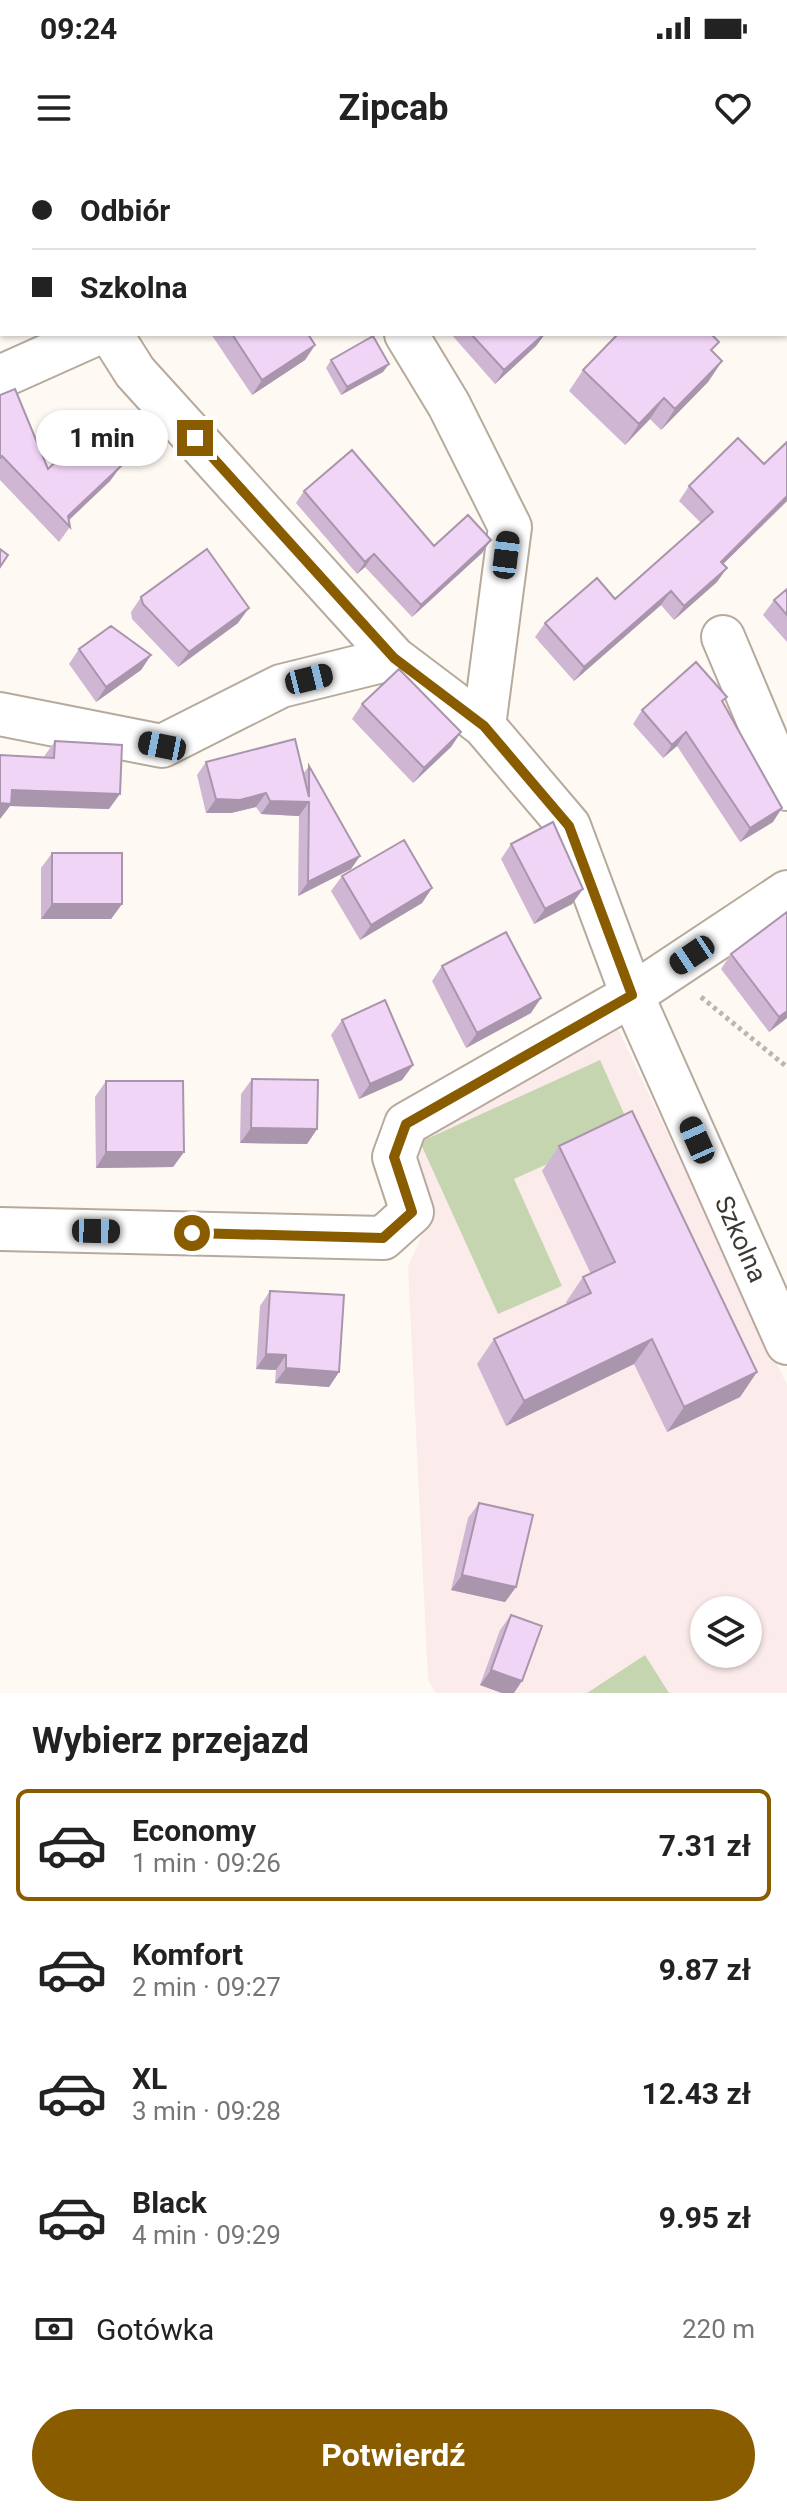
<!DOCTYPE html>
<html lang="pl">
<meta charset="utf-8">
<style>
body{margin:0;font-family:Roboto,sans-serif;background:#f2f2f2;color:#222;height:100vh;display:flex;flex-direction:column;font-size:30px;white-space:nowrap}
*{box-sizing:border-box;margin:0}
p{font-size:26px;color:#767676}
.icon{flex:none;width:44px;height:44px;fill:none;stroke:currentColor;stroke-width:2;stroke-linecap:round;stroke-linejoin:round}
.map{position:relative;height:1533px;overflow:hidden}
.panel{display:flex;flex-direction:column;background:#fff;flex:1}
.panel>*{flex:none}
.guide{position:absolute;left:0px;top:0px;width:788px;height:176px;box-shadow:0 2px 6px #0004;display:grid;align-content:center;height:176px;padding:0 32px;background:#fff}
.buttons{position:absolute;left:690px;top:1436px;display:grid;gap:16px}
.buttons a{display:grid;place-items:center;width:72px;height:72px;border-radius:50%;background:#fff;box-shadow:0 2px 6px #0004;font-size:40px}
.end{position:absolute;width:36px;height:36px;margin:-18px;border:10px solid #895c00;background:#fff;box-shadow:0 0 0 4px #fff}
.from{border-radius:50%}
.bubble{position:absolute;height:56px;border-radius:28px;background:#fff;box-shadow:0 2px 6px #0004;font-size:26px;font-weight:700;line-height:56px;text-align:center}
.car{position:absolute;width:24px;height:48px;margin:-24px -12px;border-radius:10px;box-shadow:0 0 6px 2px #0007;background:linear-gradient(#222 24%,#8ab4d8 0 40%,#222 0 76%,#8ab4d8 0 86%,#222 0)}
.guide b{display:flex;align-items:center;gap:28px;height:76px;font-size:30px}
.guide b+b{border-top:2px solid #e0e0e0}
.guide i{width:20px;height:20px;background:#222}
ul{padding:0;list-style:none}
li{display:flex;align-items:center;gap:24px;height:112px;margin:0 16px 12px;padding:0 16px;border:4px solid transparent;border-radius:12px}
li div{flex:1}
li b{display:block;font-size:30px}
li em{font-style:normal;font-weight:700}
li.current{border-color:#895c00}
li>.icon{width:72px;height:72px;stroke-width:1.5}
h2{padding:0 32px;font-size:36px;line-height:96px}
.pay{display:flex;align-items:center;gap:20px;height:88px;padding:0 32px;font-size:30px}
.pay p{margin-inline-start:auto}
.button{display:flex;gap:16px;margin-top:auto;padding:16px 32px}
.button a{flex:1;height:92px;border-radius:48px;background:#895c00;color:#fff;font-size:32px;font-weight:700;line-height:92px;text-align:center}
.status{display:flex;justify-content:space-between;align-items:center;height:56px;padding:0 40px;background:#fff;direction:ltr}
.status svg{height:22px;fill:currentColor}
header{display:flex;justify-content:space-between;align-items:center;height:104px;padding:0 32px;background:#fff;font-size:36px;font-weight:700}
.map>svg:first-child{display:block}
.education{fill:#fcebeb;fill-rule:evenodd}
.green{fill:#c5d5b0}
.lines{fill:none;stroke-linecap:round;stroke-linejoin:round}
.minor-casing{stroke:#b6aa9c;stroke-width:46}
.path{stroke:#bbb6b0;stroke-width:5;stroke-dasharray:4 4;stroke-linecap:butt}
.minor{stroke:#fff;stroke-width:42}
.wall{fill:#cfb7d4}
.shaded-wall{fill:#a995ac}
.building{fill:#f1d5f6;stroke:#a995ac;stroke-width:2}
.route{stroke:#895c00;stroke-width:10}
.labels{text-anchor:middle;stroke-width:8;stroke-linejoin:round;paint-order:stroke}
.street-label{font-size:26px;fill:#3d3833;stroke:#fff}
</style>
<div class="status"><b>09:24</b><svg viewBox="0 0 49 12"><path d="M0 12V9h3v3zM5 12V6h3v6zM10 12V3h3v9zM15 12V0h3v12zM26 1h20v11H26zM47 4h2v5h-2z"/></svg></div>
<header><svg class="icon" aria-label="menu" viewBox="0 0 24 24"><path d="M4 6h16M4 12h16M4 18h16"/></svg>Zipcab<svg class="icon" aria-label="heart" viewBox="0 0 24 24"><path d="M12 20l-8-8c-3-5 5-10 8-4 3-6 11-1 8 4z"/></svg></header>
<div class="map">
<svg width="787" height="1533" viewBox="0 0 787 1533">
<rect width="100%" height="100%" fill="#fef9f3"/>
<path class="education" d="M598,827l189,398v308h-351l-8,-13 -20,-413 23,-54 -47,-100zM704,1450h44v44h-44z"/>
<path class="green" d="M600,900l30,67 -116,52 48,107 -64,28 -78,-172z
M645,1495l24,38h-82z"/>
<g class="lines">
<defs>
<path id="minor" d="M10,0l1,2
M374,2l1,-2
M111,174l24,38 259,286 90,68 85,100 63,169 155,348
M406,174l43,71 61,122 -26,199
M0,217l96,-43
M723,477l64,152
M0,554l162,32 119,-60 113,-28
M0,1069l383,9 29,-26 -18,-55 12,-33 226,-129 155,-103"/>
</defs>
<use href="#minor" class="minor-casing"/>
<path class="path" d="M701,837l86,70"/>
<use href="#minor" class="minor"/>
</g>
<path class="wall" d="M134,0h95l-2,2h-91z
M436,0h116l2,2h-116z
M211,174h97l7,11 -10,15 -53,35z
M451,174h94l-9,12 -41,38z
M712,192l10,9 -14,21 -47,48 -11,-11 -25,26 -56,-54 14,-21z
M331,200l52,12 -42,23 -15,-27z
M0,235l48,74 73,-3 -11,15 -42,39 2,7 -11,15 -59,-62z
M787,282v59l-64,63 -6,18 -43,38 -13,-15 -87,76 -39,-44 10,-14 70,-24 86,-76 -22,-22 10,-15 75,-22z
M304,331l130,55 57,-6 -9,13 -70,64 -47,-50 -8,7 -61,-71z
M787,429v53l-24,-27 11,-15z
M141,437l97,26 -60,44 -46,-48 -1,-7z
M79,489l72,6 -10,15 -45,32 -27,-38z
M723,542l50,120 -33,20 -63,-96 -14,12 -30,-34 9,-14z
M362,544l99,28 -10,15 -38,36 -61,-64z
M55,581l54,68 -99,-3 -10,13z
M206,602l97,12 6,-8 51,90 -9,13 -53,27 1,-80 -38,-2 -5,-7 -25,6h-25l-9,-38z
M511,684l72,45 -11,15 -38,20 -33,-65z
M52,693l70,51 -11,15h-70v-51z
M342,716l90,12 -10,15 -62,37 -29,-49z
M787,752v106l-18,14 -48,-63 10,-15z
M442,806l89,47 -65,35 -34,-67z
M342,860l71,45 -11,15 -43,19 -28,-64z
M252,919l65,50 -10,15 -67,-1 1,-49z
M106,921l78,71 -11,15 -77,1 -1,-71z
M559,986l198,226 -17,25 -73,35 -33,-68 -128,62 -29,-62 17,-25 73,-35 -1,-2 17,-25 8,-3 -49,-103z
M270,1131l69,81 -10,15 -54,-4 1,-13 -20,-1 4,-63z
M479,1343l37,84 -11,15 -54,-12 17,-72z
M511,1455l3,78h-12l-22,-8 20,-55z"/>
<path class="shaded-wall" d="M545,174l-9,12 -41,38 9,-14z
M315,185l-10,15 -53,35 10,-15z
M722,201l-14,21 -47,48 14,-21z
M389,204l-6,8 -42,23 6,-8z
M664,238l-14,21 -25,26 14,-21z
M121,306l-11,15 -44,42 2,-7z
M787,336v5l-76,75 10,-14z
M491,380l-9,13 -70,64 9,-12z
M374,394l-9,13 -8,7 8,-12z
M727,408l-10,14 -43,38 10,-14z
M671,431l-10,14 -87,76 10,-14z
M249,448l-11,15 -60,44 11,-15z
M151,495l-10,15 -45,32 10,-15z
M461,572l-10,15 -38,36 11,-15z
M686,572l-9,14 -14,12 9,-13z
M12,630l108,4 -11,15 -99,-3 -10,13v-16z
M266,633l-10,14 -25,6h-25l10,-14z
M270,641l39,1 -10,14 -38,-2z
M782,648l-9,14 -33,20 10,-14z
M360,696l-9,13 -53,27 10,-14z
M432,728l-10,15 -62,37 11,-15z
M583,729l-11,15 -38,20 11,-15z
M52,744h70l-11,15h-70z
M541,838l-10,15 -65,35 11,-15z
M787,851v7l-18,14 10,-15z
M413,905l-11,15 -43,19 11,-15z
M251,968l66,1 -10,15 -67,-1z
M106,992h78l-11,15 -77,1z
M652,1179l-18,25 -128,62 18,-25z
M266,1194l20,1 -10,15 -20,-1z
M286,1208l53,4 -10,15 -54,-4z
M757,1212l-17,25 -73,35 17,-25z
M462,1415l54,12 -11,15 -54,-12z
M491,1510l31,11 -8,12h-12l-22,-8z"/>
<path class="building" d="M159,0h66l-2,2h-62z
M463,0h89l2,2h-90z
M0,57l2,2v70l-2,1z
M232,174h76l7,11 -53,35z
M471,174h73l-40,36z
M618,174h93l8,8 -8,8 11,11 -47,48 -11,-11 -25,26 -56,-54z
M373,176l16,28 -42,23 -16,-27z
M15,229l33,80 40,-38 33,35 -53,50 2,11 -68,-71 -2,2v-63z
M738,278l26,26 23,-22v54l-66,66 6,6 -43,38 -13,-15 -87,76 -39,-44 52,-45 18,21 98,-87 -24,-26z
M352,290l82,96 34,-31 23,25 -70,65 -47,-51 -9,8 -61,-71z
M0,389l8,6 -8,12z
M207,389l42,59 -60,44 -46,-48 -2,-7z
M787,429v26l-13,-15z
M111,466l40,29 -45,32 -27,-38z
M696,502l31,35 -5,4 60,107 -32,20 -64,-96 -14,13 -30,-35z
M399,509l62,63 -37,36 -62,-64z
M295,579l14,58v-31l51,90 -52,26 1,-80 -39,-1 -4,-8 -26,7 -24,-1 -10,-37z
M55,581l67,4 -2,49 -108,-4 -1,14 -11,-1v-48l54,3z
M553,662l30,67 -38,20 -34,-65z
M404,680l28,48 -61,37 -29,-49z
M52,693h70v51h-70z
M787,752v99l-8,6 -48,-63z
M506,772l35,66 -64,35 -35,-67z
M385,840l28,65 -43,19 -28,-64z
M252,919l66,1 -1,49 -66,-1z
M106,921h77l1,71h-78z
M632,951l125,261 -73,35 -32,-68 -128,62 -30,-62 97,-46 -8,-16 32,-15 -56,-116z
M270,1131l74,4 -5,77 -53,-4v-13l-20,-1z
M479,1343l54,12 -17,72 -54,-12z
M511,1455l31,11 -20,55 -31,-11z"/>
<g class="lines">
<path class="route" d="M192,1073l191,5 29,-26 -18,-55 12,-33 226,-129 -63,-169 -85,-100 -90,-68 -199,-220"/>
</g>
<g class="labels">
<g class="street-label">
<text transform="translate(741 1079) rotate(66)" y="9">Szkolna</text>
</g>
</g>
</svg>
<div class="buttons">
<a><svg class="icon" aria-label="layers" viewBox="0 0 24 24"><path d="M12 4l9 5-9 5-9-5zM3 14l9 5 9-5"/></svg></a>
</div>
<i class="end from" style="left:192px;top:1073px"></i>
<i class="end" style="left:195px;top:278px"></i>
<div class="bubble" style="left:36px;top:250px;width:132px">1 min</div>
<i class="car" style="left:506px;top:395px;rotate:7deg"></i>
<i class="car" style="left:309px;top:519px;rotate:76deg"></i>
<i class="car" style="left:162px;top:586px;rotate:281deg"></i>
<i class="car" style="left:692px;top:795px;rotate:236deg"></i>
<i class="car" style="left:697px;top:980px;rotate:336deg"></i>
<i class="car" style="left:96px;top:1071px;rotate:91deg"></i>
<div class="guide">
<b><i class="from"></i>Odbiór</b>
<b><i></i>Szkolna</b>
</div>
</div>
<section class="panel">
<h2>Wybierz przejazd</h2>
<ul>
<li class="current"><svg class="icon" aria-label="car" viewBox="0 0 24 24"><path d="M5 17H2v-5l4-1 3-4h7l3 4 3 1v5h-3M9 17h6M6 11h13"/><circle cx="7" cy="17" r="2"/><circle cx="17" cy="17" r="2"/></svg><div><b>Economy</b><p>1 min · 09:26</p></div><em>7.31 zł</em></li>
<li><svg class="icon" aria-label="car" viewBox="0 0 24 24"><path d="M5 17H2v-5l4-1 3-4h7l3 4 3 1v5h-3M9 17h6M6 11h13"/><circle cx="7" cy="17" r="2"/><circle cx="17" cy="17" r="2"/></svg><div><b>Komfort</b><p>2 min · 09:27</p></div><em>9.87 zł</em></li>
<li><svg class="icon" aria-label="car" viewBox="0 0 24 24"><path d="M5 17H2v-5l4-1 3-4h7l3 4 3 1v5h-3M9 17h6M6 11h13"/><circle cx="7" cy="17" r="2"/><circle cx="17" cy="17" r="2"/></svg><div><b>XL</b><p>3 min · 09:28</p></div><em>12.43 zł</em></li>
<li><svg class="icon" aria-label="car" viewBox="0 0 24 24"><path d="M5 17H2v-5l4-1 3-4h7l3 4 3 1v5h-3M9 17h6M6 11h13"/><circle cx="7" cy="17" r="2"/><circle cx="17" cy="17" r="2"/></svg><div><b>Black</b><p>4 min · 09:29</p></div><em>9.95 zł</em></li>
</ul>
<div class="pay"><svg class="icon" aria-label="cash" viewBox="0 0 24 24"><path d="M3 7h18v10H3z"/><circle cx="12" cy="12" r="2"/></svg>Gotówka<p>220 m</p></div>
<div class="button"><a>Potwierdź</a></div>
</section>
